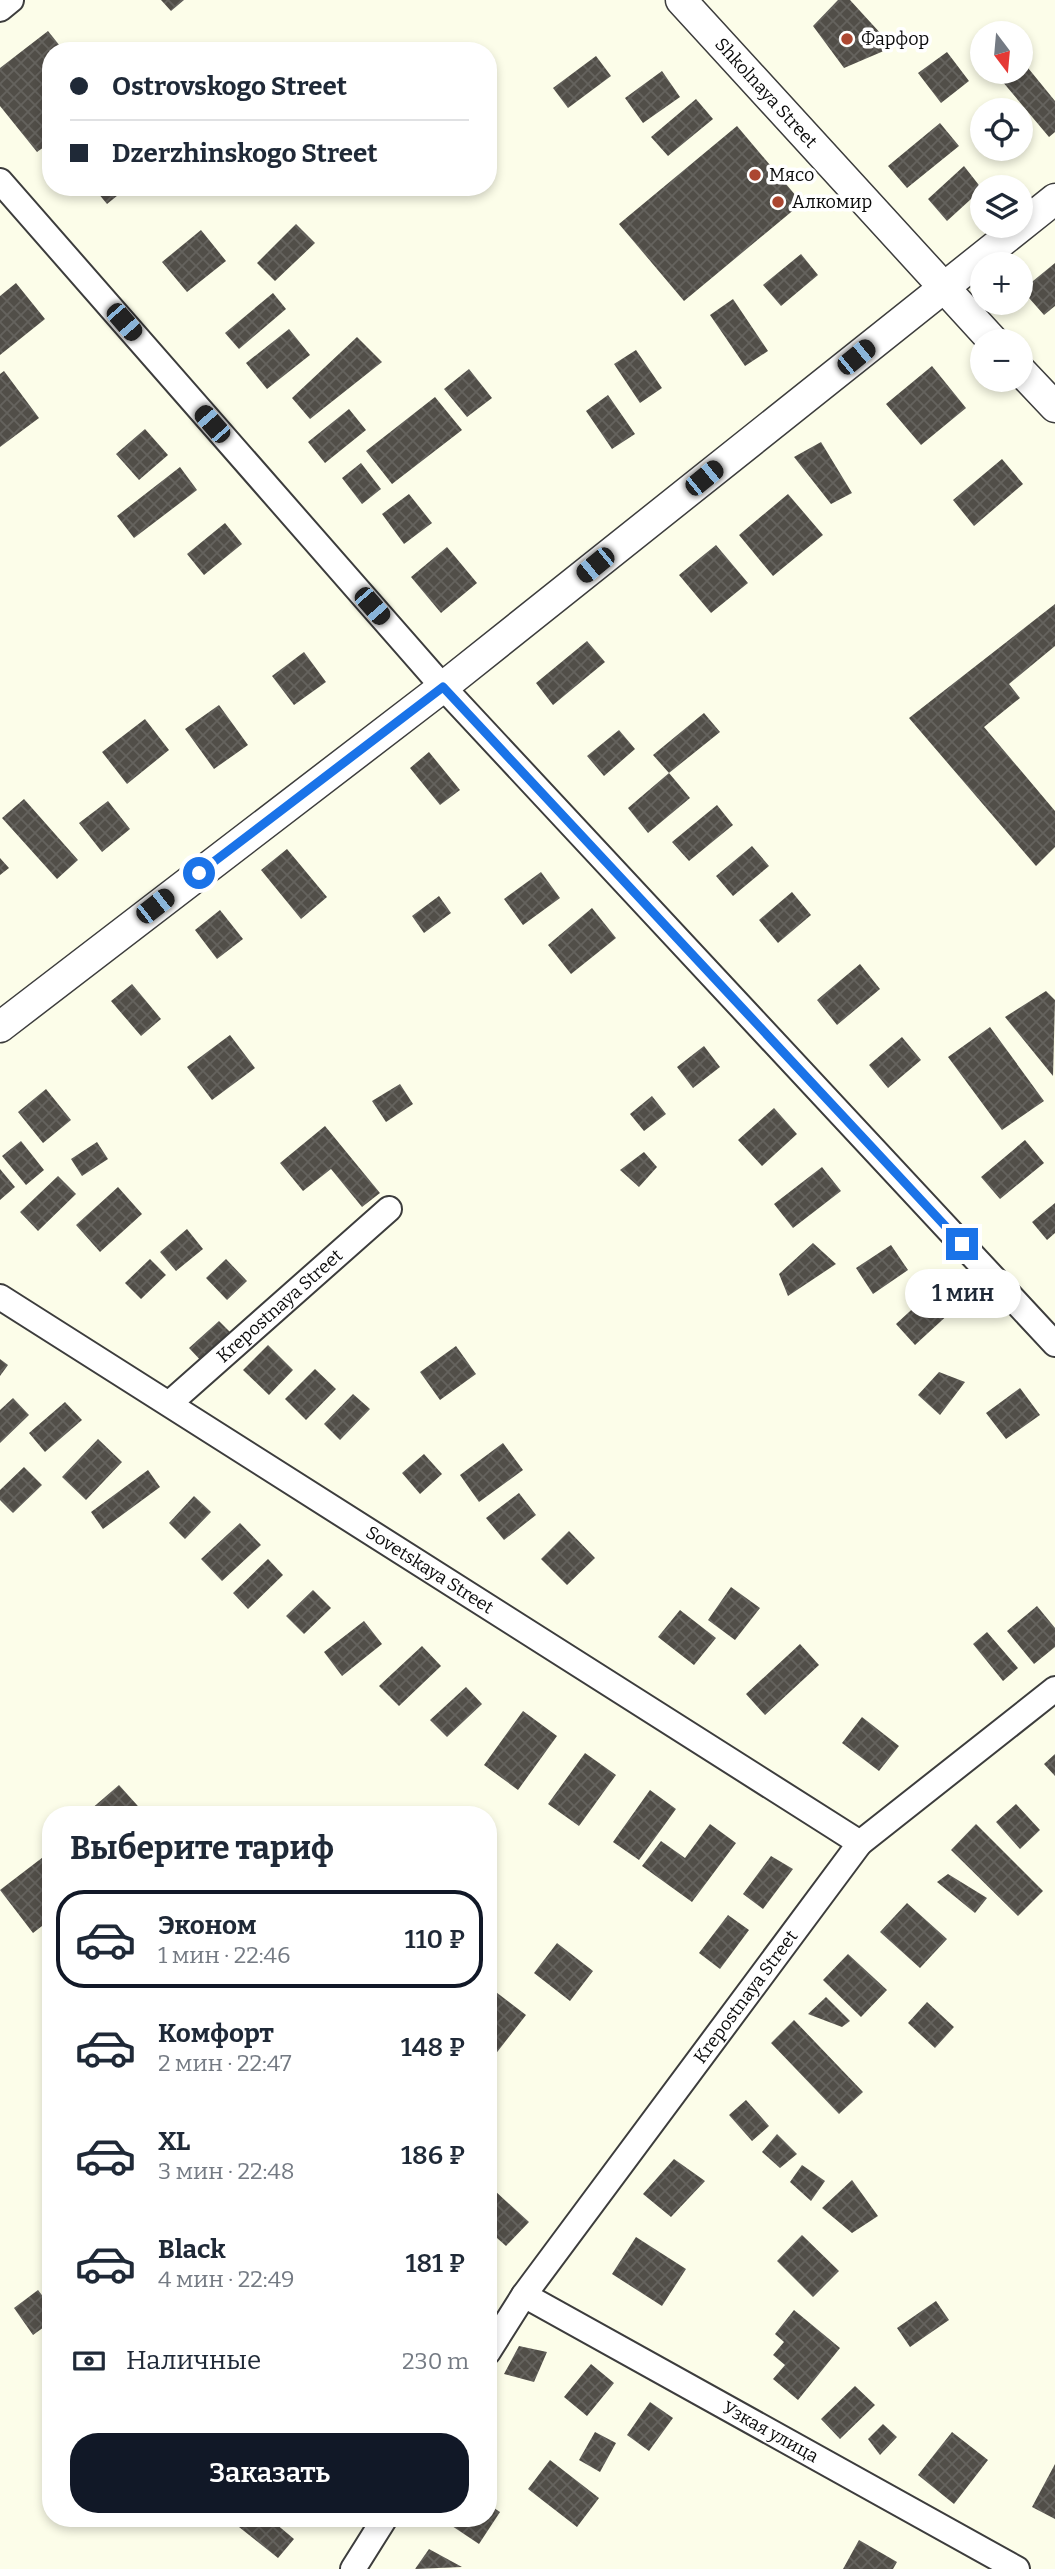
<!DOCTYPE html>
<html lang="ru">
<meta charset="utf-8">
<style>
body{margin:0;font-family:Bitter,serif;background:#f2f2f3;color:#1f2937;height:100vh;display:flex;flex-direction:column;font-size:26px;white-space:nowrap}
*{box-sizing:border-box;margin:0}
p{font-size:23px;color:#747a83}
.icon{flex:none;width:38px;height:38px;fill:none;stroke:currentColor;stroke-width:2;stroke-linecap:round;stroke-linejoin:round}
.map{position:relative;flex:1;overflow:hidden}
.panel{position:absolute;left:42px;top:1806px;width:455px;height:721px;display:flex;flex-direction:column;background:#fff;border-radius:28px;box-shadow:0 4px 10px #0003}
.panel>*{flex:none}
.top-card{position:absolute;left:42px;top:42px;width:455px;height:154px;border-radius:28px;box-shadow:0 4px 10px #0003;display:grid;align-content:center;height:154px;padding:0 28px;background:#fff}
.needle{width:46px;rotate:164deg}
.fabs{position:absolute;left:970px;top:21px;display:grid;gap:14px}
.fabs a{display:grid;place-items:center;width:63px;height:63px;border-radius:50%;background:#fff;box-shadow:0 4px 10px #0003;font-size:35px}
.end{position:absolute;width:32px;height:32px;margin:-16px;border:9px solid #1a73e8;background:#fff;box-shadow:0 0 0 4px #fff}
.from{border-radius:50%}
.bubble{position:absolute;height:49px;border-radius:24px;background:#fff;box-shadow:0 4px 10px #0003;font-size:23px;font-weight:600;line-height:49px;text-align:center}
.car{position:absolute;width:21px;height:42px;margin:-21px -10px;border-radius:9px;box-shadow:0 0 5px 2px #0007;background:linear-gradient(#222 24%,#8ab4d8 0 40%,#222 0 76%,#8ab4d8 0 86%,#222 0)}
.top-card b{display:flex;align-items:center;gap:24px;height:66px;font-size:26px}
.top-card b+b{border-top:2px solid #e0e1e3}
.top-card i{width:18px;height:18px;background:#1f2937}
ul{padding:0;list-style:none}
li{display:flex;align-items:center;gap:21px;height:98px;margin:0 14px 10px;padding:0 14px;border:4px solid transparent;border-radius:28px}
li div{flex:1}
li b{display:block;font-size:26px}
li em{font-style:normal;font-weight:600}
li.selected{border-color:#111827}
li>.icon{width:63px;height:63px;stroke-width:1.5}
h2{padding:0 28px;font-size:32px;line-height:84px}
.pay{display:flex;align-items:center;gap:18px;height:77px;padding:0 28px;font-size:26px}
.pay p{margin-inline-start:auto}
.cta{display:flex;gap:14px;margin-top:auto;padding:14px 28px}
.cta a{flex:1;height:80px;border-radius:28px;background:#111827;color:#fff;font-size:28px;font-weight:600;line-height:80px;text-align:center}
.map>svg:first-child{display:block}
.building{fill:url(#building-cross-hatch)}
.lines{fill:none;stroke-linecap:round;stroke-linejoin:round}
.minor-casing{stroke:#3d3d3d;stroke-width:28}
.tertiary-casing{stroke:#3d3d3d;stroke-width:33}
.minor{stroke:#fff;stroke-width:24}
.tertiary{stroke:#fff;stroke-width:30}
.route{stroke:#1a73e8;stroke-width:9}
.poi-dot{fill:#ab4731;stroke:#fff;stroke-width:2.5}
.labels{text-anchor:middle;stroke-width:7;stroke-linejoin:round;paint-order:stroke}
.poi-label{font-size:18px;fill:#0a0a0a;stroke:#fff;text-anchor:start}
.street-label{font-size:18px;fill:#0a0a0a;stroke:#fff}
</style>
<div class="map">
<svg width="1055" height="2569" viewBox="0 0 1055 2569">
<defs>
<pattern id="building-cross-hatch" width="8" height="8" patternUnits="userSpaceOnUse" patternTransform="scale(1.75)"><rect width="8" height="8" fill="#514e48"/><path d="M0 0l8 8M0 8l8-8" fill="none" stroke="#65635e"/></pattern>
</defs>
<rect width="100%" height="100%" fill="#fcfde9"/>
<path class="building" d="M161,0h23l-13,11z
M838,0h12l43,47 -49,21 -31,-42z
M48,31l16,20h-13v91l-14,10 -37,-46v-38z
M947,52l22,29 -28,22 -23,-30z
M596,56l15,20 -43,32 -15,-20z
M1024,63l31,38v31l-6,5 -47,-56 11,-9h7z
M662,71l18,26 -37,26 -18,-25z
M696,99l17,20 -45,37 -17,-19z
M940,123l19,23 -52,42 -19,-22z
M737,126l65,77 -118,98 -65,-77z
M964,166l18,23 -35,32 -19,-22z
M93,187h35l-21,17z
M296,224l19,19 -40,38 -18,-18z
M201,230l25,31 -39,31 -25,-30z
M801,254l17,21 -37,31 -18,-21z
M1055,263v43l-11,9 -22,-25z
M16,283l29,36 -45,36v-59z
M273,293l13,16 -47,40 -14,-16z
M733,299l35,52 -23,15 -35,-51z
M289,329l21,26 -43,34 -21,-26z
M357,337l25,25 -72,57 -18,-21z
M636,350l26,38 -22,15 -26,-39z
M932,366l34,42 -45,37 -35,-41z
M469,369l23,29 -25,19 -23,-28z
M4,371l35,47 -39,29v-73z
M608,395l27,39 -23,15 -26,-38z
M435,397l27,33 -70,54 -26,-33z
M349,409l17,21 -41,33 -17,-21z
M145,429l23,26 -29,25 -23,-26z
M821,442l31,51 -21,11 -37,-47z
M1002,459l21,25 -49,42 -21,-26z
M361,463l20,26 -19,15 -20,-26z
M180,467l17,23 -63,48 -17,-22z
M409,494l23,29 -28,21 -22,-30z
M788,494l35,41 -50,41 -34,-41z
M225,523l17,21 -38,31 -17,-21z
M716,545l32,38 -37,30 -32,-38z
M447,547l30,36 -36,30 -30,-36z
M1055,604v42l-46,38 11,14 -36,29 71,84v36l-19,19 -127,-148z
M587,641l18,21 -52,43 -17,-22z
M304,652l22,30 -32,23 -22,-29z
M219,705l29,40 -34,24 -29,-40z
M704,713l16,19 -51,41 -16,-18z
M145,719l24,31 -42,34 -25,-32z
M619,730l16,19 -31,27 -17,-20z
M429,752l31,38 -20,15 -30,-37z
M669,773l21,25 -42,35 -20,-25z
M24,799l54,61 -21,19 -55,-61z
M108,801l22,28 -28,23 -23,-29z
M717,805l16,20 -44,36 -17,-19z
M752,846l17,20 -36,30 -17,-20z
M287,849l40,48 -26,22 -40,-49z
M0,858l9,10 -9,7z
M541,872l19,26 -37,27 -19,-26z
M792,892l19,23 -33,28 -19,-23z
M439,896l12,17 -27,20 -12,-17z
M592,908l24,30 -45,36 -23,-29z
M220,910l23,29 -26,20 -22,-29z
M860,964l20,25 -43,36 -20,-25z
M132,984l29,35 -20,17 -30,-35z
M1046,991l9,9 -2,76 -48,-59z
M990,1027l54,74 -42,29 -54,-73z
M230,1035l25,33 -43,32 -25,-33z
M902,1037l19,23 -33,28 -19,-23z
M704,1046l16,21 -27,21 -16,-21z
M400,1084l13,20 -27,18 -14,-21z
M46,1089l25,31 -28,23 -25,-31z
M652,1096l14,18 -22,17 -14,-17z
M774,1108l23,26 -35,32 -24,-26z
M325,1126l55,67 -18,14 -31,-38 -28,22 -23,-28z
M1025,1140l19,23 -44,36 -19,-22z
M21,1141l23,29 -18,15 -24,-29z
M97,1142l11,17 -26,17 -11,-17z
M644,1152l13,15 -18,20 -19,-17z
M822,1167l19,24 -48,37 -19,-24z
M0,1169l15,18 -15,13z
M58,1176l18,18 -38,37 -18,-19z
M118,1187l24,27 -42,38 -24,-27z
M1055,1203v30l-8,7 -15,-18z
M187,1229l16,20 -27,22 -16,-19z
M813,1243l23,21 -48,32 -9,-22z
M891,1245l17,25 -35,24 -17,-26z
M150,1259l16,16 -25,24 -16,-16z
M226,1259l21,22 -20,19 -21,-22z
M933,1290l19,21 -37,34 -19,-21z
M219,1321l16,16 -30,28 -16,-17z
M268,1345l25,25 -24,25 -26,-25z
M456,1346l20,28 -36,26 -20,-28z
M0,1359l8,6 -8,11z
M315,1369l21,20 -30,31 -21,-21z
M939,1372l26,10 -25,33 -22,-20z
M1020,1388l20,27 -34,24 -20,-26z
M353,1394l17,15 -30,31 -16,-16z
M13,1398l16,17 -29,28v-33z
M65,1402l17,18 -37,32 -16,-19z
M98,1439l24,23 -36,38 -24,-23z
M503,1443l20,27 -44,32 -19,-27z
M424,1454l18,20 -22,20 -18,-21z
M24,1467l18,18 -29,28 -13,-13v-10z
M148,1470l12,17 -57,42 -12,-17z
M519,1493l17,22 -32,25 -18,-22z
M194,1496l17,16 -26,27 -16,-16z
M240,1523l21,22 -39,36 -21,-22z
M569,1531l26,27 -28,27 -26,-26z
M268,1559l15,16 -35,34 -15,-16z
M731,1587l29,21 -25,32 -27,-20z
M313,1590l18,18 -27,26 -18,-18z
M1037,1606l18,22v19l-21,17 -27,-33z
M680,1610l36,28 -22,27 -36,-28z
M364,1621l18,23 -40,32 -18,-24z
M987,1632l31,36 -15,13 -30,-37z
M800,1644l19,21 -54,50 -19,-21z
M422,1646l19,20 -42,40 -20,-20z
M466,1687l16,17 -35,33 -17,-17z
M523,1711l34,25 -39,54 -34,-25z
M862,1717l37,29 -20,25 -37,-28z
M585,1753l31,22 -37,51 -31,-22z
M1055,1754v22l-11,-12z
M119,1785l27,30h-52l-4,-5z
M650,1790l26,19 -37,51 -26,-18z
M1016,1804l24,26 -20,19 -24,-27z
M710,1824l26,19 -44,59 -50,-36 19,-25 24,17z
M976,1824l67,67 -25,25 -67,-66z
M51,1851v68l-18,14 -33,-43z
M771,1856l22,13 -30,40 -20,-15z
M948,1874l39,24 -12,15 -38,-31z
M907,1903l40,36 -27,29 -40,-36z
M728,1915l21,15 -29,39 -21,-16z
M557,1943l36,28 -23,30 -36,-28z
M848,1954l39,36 -26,27 -38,-37z
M488,1986l38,29 -35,45 -3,-2z
M826,1997l24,24 -8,6 -34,-13z
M927,2002l27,25 -19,21 -27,-25z
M794,2020l69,72 -24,22 -68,-71z
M746,2100l23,26 -17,15 -23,-26z
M777,2134l20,20 -17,14 -18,-16z
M674,2159l31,22 -34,36 -28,-23z
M802,2165l23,16 -14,20 -21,-19z
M852,2180l26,36 -26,17 -30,-25z
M494,2190l35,32 -23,24 -18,-16v-35z
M802,2235l37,36 -26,26 -36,-36z
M636,2237l50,32 -24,37 -50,-32z
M38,2290l13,17v15l-18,13 -19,-27z
M936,2301l13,19 -39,27 -13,-19z
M794,2310l46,38 -42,52 -25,-21 12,-14 -12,-10 11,-13 -9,-8z
M519,2346l28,6 -13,30 -30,-8z
M591,2364l23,19 -27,33 -23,-19z
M855,2386l20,19 -35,34 -19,-20z
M650,2402l23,16 -24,33 -22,-16z
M883,2424l14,13 -17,18 -12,-16z
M595,2432l21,11 -16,29 -21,-12z
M952,2432l36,28 -34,44 -36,-29z
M550,2460l49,38 -22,29 -49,-38z
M1055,2464v55l-23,-12z
M488,2504l12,8 -21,32 -39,-26h48z
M246,2518h23l25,21 -16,19 -39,-31z
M859,2540l38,22 -4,7h-50z
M429,2549l33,18 -47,2z"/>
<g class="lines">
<defs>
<g id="minor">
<path d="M0,9l11,-9"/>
<path d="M0,181l443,506 612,657"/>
<path id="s1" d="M0,1297l860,546"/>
<path id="s2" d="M171,1402l218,-193"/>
<path id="s3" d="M524,2295l493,274"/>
<path id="s4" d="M488,2352l36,-57 336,-452 195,-154"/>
<path d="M353,2569l32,-51"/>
</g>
<g id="tertiary">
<path id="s5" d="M681,0l312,341"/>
<path d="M1020,370l35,37"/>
<path d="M0,1027l443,-340 612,-488"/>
</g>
</defs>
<use href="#minor" class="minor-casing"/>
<use href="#tertiary" class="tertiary-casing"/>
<use href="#minor" class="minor"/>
<use href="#tertiary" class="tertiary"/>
</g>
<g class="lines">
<path class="route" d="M199,873l244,-186 519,557"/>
</g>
<g class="poi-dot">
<circle cx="847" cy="39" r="7"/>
<circle cx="755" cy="175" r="7"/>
<circle cx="778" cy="202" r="7"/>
</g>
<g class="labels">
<g class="poi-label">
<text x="861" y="45">Фарфор</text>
<text x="769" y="181">Мясо</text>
<text x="792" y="208">Алкомир</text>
</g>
<g class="street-label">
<text dy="6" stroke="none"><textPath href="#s5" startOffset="126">Shkolnaya Street</textPath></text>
<text dy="6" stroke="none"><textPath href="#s2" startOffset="145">Krepostnaya Street</textPath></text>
<text dy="6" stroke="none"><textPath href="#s1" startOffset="509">Sovetskaya Street</textPath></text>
<text dy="6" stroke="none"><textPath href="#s4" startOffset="439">Krepostnaya Street</textPath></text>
<text dy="6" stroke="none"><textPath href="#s3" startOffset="282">Узкая улица</textPath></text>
</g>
</g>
</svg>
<div class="fabs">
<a><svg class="needle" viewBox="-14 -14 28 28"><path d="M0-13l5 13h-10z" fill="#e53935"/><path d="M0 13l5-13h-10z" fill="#747a83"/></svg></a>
<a><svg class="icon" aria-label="locate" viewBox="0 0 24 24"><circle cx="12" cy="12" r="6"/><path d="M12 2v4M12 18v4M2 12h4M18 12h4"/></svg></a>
<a><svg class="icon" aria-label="layers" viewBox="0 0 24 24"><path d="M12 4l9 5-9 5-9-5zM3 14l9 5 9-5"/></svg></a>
<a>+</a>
<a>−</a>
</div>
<i class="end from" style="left:199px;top:873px"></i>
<i class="end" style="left:962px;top:1244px"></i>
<div class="bubble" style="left:905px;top:1269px;width:116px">1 мин</div>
<i class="car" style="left:124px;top:322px;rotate:139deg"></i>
<i class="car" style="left:856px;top:357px;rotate:51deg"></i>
<i class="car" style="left:212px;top:424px;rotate:319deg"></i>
<i class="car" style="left:704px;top:478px;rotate:51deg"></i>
<i class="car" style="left:595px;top:565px;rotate:231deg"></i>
<i class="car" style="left:372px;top:606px;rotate:139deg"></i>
<i class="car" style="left:155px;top:906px;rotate:52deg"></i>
<div class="top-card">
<b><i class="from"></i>Ostrovskogo Street</b>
<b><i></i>Dzerzhinskogo Street</b>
</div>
<section class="panel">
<h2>Выберите тариф</h2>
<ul>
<li class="selected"><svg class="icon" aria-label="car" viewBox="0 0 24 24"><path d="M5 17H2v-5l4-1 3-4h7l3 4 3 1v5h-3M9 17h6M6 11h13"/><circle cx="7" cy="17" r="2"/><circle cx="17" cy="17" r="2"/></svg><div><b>Эконом</b><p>1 мин · 22:46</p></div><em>110 ₽</em></li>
<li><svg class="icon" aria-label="car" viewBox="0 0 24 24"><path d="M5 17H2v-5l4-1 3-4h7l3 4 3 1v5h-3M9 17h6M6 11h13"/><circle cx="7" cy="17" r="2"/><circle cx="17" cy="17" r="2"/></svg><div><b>Комфорт</b><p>2 мин · 22:47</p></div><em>148 ₽</em></li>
<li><svg class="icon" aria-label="car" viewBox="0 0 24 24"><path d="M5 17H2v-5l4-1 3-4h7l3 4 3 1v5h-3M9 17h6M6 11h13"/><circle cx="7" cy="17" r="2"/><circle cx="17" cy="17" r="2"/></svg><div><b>XL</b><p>3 мин · 22:48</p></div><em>186 ₽</em></li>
<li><svg class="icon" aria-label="car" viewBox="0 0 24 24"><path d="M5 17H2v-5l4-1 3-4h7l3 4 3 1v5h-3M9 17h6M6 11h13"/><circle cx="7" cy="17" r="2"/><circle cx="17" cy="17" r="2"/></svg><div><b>Black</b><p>4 мин · 22:49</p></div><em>181 ₽</em></li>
</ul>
<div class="pay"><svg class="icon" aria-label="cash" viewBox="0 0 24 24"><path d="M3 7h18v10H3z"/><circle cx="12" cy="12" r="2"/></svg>Наличные<p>230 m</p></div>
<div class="cta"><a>Заказать</a></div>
</section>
</div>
